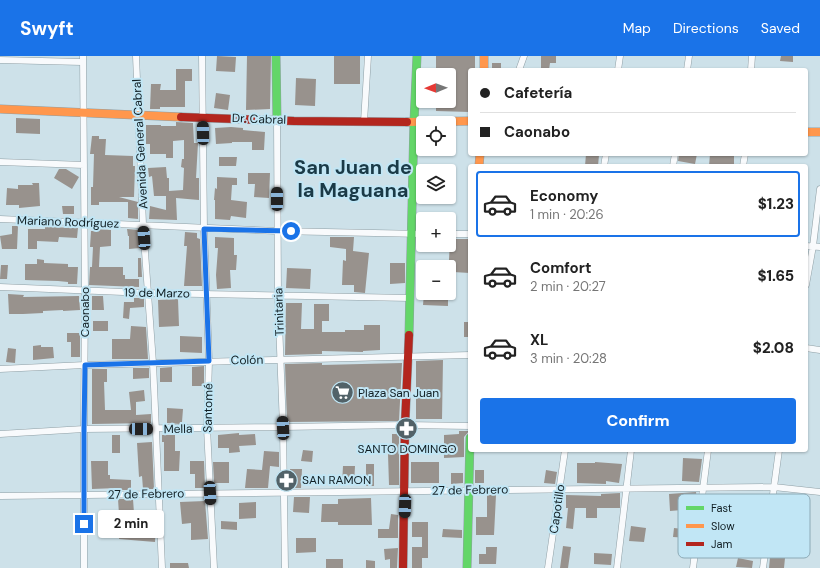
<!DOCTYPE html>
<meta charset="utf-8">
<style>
body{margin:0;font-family:"DM Sans",sans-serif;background:#f6f6f6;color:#222;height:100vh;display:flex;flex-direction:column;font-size:15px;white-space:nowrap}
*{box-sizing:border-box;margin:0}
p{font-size:13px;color:#767676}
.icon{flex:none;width:22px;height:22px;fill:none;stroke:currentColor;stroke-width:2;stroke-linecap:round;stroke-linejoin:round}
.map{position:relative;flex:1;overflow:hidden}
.side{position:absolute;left:468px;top:108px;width:340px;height:288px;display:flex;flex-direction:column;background:#fff;border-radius:4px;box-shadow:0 1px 3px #0004}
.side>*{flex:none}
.banner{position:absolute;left:468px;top:12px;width:340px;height:88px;border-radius:4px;box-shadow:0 1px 3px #0004;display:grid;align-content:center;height:88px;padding:0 12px;background:#fff}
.needle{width:26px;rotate:269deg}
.controls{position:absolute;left:416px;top:12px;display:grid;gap:8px}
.controls a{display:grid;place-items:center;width:40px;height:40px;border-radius:4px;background:#fff;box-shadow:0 1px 3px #0004;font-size:20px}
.end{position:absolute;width:18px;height:18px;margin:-9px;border:5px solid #1a73e8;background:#fff;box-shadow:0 0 0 2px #fff}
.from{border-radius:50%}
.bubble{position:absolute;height:28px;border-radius:4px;background:#fff;box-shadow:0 1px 3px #0004;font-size:13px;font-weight:800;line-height:28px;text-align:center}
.car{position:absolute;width:12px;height:24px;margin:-12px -6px;border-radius:5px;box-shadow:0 0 3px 1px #0007;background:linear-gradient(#222 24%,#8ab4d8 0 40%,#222 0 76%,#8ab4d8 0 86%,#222 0)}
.banner b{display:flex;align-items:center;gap:14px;height:38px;font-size:15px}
.banner b+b{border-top:1px solid #e0e0e0}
.banner i{width:10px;height:10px;background:#222}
ul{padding:7px 0 0;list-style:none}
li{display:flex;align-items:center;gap:12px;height:66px;margin:0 8px 6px;padding:0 4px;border:2px solid transparent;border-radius:4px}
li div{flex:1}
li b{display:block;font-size:15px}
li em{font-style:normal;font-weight:800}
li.on{border-color:#1a73e8}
li>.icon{width:36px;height:36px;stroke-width:1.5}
.cta{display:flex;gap:8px;margin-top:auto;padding:8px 12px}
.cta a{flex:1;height:46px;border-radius:4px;background:#1a73e8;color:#fff;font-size:16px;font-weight:800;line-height:46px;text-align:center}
header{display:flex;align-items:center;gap:24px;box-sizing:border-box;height:56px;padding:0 20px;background:#1a73e8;color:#fff}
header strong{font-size:19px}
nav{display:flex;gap:22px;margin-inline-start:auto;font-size:14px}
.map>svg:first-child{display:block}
.building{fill:#98928d}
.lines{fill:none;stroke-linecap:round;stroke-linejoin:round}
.street-casing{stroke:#8f9fa5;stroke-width:7}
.fast-casing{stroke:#8f9fa5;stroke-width:9}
.slow-casing{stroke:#8f9fa5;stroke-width:9}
.jam-casing{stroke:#8f9fa5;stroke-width:9}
.street{stroke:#f8fafc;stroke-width:6}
.fast{stroke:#63d668;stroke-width:8}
.slow{stroke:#ff974d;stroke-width:8}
.jam{stroke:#b3261e;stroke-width:8}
.route{stroke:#1a73e8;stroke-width:5}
.labels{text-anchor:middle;stroke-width:4;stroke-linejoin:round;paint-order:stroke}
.street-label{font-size:12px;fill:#101e23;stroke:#c1e6f5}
.poi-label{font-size:12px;fill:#101e23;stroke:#c1e6f5;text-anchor:start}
.town-label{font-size:20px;font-weight:bold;fill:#1a3a47;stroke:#c1e6f5}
.key{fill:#c1e6f5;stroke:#8caab6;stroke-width:1}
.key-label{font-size:11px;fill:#101e23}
</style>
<header>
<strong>Swyft</strong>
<nav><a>Map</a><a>Directions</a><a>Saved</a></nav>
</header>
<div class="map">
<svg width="820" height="512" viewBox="0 0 820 512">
<rect width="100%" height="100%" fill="#cde1e9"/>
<path class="building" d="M217,0l19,1 -1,15 -19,-1z
M247,0h24l-1,53 -24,1z
M334,0h26v28h-26z
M436,0h39v14h-5v42l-34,-1v-10h13v-26h-13z
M541,0h15v7h-6l-1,7h-8z
M781,0h12v6l-13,-1z
M492,7h9v7h-9z
M176,13h16v12h-7v26h-25v2h-10l1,-25h10l-1,6h16z
M296,22l20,1 -1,27 -20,-1z
M216,37l14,2 -2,15 -14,-2z
M16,62l24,1v15l-24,-1z
M176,66l17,1 1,20h4l-2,35h3v22l-23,-2 1,22 -28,-1 1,-13 16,4v-14h-12l-2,-20 -3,1 -1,-9 18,-1 1,11h2v13l14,-1 1,-22 -3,-1 1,-8h2v-19l-11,1v17h-7v-4h-16v-10h-4v-19h15v1h15z
M231,71l12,1v2l22,2 -1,18h-12v-8h-20v1l-16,1 -1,-16z
M92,80h7v3h7l-1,16 28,1v10h2l-1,31h-15l19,5v17l-10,-1v-16h-29v3h-8v-18h2l1,-33h-4z
M586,98l13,1 -1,11h-13z
M679,98h18l-2,10 -17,-3z
M710,98h24v12h-25z
M219,101h18l-1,9h-17z
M59,113h7l13,8 -7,12 -18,-11z
M248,117h22l-1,25 -15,-1 1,-13h-7z
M217,121l20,1v7h-5l-1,15 16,2 -1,16 -15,-2 -1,4 -15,-1v-19h-1l1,-12 2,1z
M32,127h7l1,23 -21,2v-3h-13l1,-17 11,1v-4h15z
M62,150h12v8h-11z
M12,170h6l-1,23h-15l-2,-13 12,-2z
M45,171l33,1 -1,10 -18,-1 -1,5 -21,-1v8h-9v-20h17z
M96,173l15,1v16l-11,1 -1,20h24v8h2v4h14v8l-50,-2 1,-18h2l1,-20h-3l1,-16h5z
M127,173l12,1 1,18 -11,1v-13h-1z
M185,176l12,1v5l3,1 2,47h-18l3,-40h-3z
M215,181l19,1v17h3l-1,15h-6l1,18 -14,1 -1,-14 2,-27h-3z
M330,181h24l-1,14 16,2 -4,40 -11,-1v-7h-12l1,-25 3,1v-12l-16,-2z
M450,183h20v34l-17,-1 1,-12h-5z
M138,202h3l1,19h-4z
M37,203l7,1v3l24,1v3h10l-1,17h-9v-2l-10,-1 -33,-1v-16h12z
M390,207h15v20l-15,1z
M1,209h7l-1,14h-7z
M287,212l24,1 -1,20 -24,-1z
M424,237h24v13l-25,-1z
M8,238l16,1 -1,2 56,-1 1,14 -17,1v-1l-20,1v2l-20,1h-14z
M92,240h11l1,14h-12z
M134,242h10v9l-14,1 -1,11 -6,-1 1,-16h10z
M178,243l1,27 -20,1 -1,-27z
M286,247h16l-1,26h13v-25h15v17h-7v11h23v-2h19v-5h16v25l-17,1v1l-41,-1v3l-37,1z
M93,265h15v10h-15z
M464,266h6v15h-6z
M131,270l15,1 2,32h-36v-20h18z
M67,277h13v24h-9v-15h-4z
M180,280l22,1v16l-22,-1z
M41,289v2h12l1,11 -21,2v-14z
M8,292l8,1 -1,14 -9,-1z
M443,304l-1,59h-26v-58z
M322,307v2l80,-2 -3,58 -112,1 -2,-58z
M204,310v20h-12v-19z
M172,311v15h-12v-14z
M133,312h16v10l-16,1z
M92,313h15v13h-3l1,28h26l-2,-18 15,-2 1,11 -9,1v13l15,-1v9l-59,1z
M167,352l16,1 -1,13h-2v2l-13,-1z
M459,375h10l-5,6v20l-20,1v-23l15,-1z
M239,377v2l16,-1 1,11 -17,1 1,6 -11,1v-5h-11v-13z
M392,378h7v51h-10l-1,-31h4z
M112,379h8v18h-8z
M162,379h13v16h5l-1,20h-15v-29h-2z
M152,386l2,47h-11l-1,-13 -3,1 -2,-34z
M303,394l10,1 -1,11 -11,-1z
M264,395l15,1v15l-9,-1 -2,22h-23l2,-19 15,1z
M683,402l19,1 -3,23 -17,-1z
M91,405h17v14h2v4l21,1v10h-14v-2l-25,1z
M190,405h14l1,27h-10v-14h-5z
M213,406h16v21h-15z
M411,406h28v21h-28z
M595,406l27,2 -3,19 -13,-2v3l-29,-1v-20h18z
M366,408h8v22h-8z
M343,410h12l-1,19h-12z
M290,413h12l-1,19h-11z
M475,414h9v13h-9z
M546,414l11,2 -2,12 -11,-1z
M451,417h12v10l-12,1z
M696,436l1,11 -2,16h-13v-9l-12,1 -1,-17z
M620,437v15h-23v10h-11v-10h-11l-2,21 -7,-1 2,-20h-2v-13l35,1v-2z
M487,439h9l-2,40h-18v-18h11z
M294,441h16l-1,16 -16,-1z
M371,442l1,27h-34v-3h-17l1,-18h16v-5z
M118,443h15l1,14 -15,1z
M205,445l3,38 -17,1v-17l-9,1 -2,-22z
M256,446v16l-17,1v-16z
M391,458l7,1v23h-20v-9h11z
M221,465l16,1v8l-16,-1z
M121,466l35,2 -1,18 -36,-3z
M412,466h16v36h-6v10h-10v-21h10v-10h-10z
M631,470l15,2 -2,14 -15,-1z
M674,472l18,2 -1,8 -18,-1z
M443,473l19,1v8l-20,-1z
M296,482h20v14l-20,1z
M563,490l8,1 -3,21h-8z
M486,491h11l-1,17h-17v-10h7z
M398,492l-1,20h-7v-9l-5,1 -1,-11z
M594,497l18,1 -1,11 -17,-1z
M770,501l15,1 -1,10h-15z
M738,502l15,3 -1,7 -16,-1z
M326,503h17v9h-17z
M366,504l9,1v7h-9z
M170,507h18l1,5h-19z"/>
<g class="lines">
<defs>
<path id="street" d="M83,0l2,235 -1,138v139
M136,0l7,168 10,139 9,205
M202,0l2,173 5,132 -2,67 7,140
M0,4l82,2
M519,14l5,-14
M618,14l2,-14
M687,14l2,-14
M751,14l1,-14
M277,64l1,176 5,131 2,141
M364,66l4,-66
M0,106l84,3
M604,110l2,-12
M673,110l2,-12
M743,110l2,-12
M0,163l277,12 146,3
M449,178h21
M806,190l14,1
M806,229l7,-39 7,-57
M0,231l148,6 262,5
M806,292l14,2
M0,313l85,-4 385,-10
M0,378l84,-5 199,-2 122,-2 65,1
M0,440l774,-9 46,5
M548,512l17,-118
M617,512l14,-118
M693,512l15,-118
M763,512l16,-118"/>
<path id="fast" d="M276,0l1,64
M409,279l5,-213 3,-66
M467,512l3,-130"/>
<path id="slow" d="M484,0v14
M0,53l181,8
M407,66l63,-1
M806,76h14
M479,110l1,-12"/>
<path id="jam" d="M181,61l113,4 113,1
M403,512l2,-143 4,-90"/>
</defs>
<use href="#street" class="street-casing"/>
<use href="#fast" class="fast-casing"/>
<use href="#slow" class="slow-casing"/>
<use href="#jam" class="jam-casing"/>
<use href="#street" class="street"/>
<use href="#fast" class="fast"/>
<use href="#slow" class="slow"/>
<use href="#jam" class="jam"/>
</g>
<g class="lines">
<path class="route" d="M84,468v-95l1,-64 124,-4 -5,-132 87,2"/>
</g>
<defs>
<symbol id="supermarket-disc" viewBox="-11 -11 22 22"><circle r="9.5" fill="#526268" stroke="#c1e6f5"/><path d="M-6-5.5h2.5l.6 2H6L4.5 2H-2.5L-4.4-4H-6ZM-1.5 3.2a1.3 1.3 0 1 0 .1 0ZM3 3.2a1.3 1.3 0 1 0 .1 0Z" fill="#fff"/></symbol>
<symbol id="pharmacy-disc" viewBox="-11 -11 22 22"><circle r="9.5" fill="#526268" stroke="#c1e6f5"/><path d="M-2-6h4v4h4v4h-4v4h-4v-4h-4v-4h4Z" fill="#fff"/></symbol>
</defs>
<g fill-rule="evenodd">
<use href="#supermarket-disc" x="330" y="324" width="25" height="25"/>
<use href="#pharmacy-disc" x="394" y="360" width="25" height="25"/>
<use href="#pharmacy-disc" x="274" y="412" width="25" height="25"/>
</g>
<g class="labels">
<g class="street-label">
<text transform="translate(259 63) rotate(2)" y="4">Dr. Cabral</text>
<text transform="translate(140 88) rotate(-93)" y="4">Avenida General Cabral</text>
<text transform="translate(68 166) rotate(2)" y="4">Mariano Rodríguez</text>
<text transform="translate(157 237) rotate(1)" y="4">19 de Marzo</text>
<text transform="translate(85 256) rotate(-90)" y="4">Caonabo</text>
<text transform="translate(279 256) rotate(-92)" y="4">Trinitaria</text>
<text transform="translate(247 304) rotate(-1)" y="4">Colón</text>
<text transform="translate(208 352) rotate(-89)" y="4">Santomé</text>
<text transform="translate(178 373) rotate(-1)" y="4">Mella</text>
<text transform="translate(470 434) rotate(-1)" y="4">27 de Febrero</text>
<text transform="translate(146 438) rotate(-1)" y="4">27 de Febrero</text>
<text transform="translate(557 453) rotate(-82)" y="4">Capotillo</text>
</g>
<g class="poi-label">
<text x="358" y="341">Plaza San Juan</text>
<text x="407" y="397" text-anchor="middle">SANTO DOMINGO</text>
<text x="302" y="428">SAN RAMON</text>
</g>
<g class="town-label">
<text x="353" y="118">San Juan de<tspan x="353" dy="23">la Maguana</tspan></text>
</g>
</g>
<rect x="678" y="438" width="132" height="64" rx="6" class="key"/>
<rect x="686" y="450" width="18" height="4" fill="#63d668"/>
<rect x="686" y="468" width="18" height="4" fill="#ff974d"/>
<rect x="686" y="486" width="18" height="4" fill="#b3261e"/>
<g class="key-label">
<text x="711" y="456">Fast</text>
<text x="711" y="474">Slow</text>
<text x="711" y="492">Jam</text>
</g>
</svg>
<div class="controls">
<a><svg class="needle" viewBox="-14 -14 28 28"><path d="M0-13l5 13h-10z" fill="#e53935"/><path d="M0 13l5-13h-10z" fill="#767676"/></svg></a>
<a><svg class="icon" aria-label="locate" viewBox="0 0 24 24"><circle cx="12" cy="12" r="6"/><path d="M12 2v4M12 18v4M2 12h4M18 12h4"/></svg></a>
<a><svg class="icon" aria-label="layers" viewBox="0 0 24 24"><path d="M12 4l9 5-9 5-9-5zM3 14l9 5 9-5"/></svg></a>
<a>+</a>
<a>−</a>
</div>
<i class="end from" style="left:291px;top:175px"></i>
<i class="end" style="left:84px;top:468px"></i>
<div class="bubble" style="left:98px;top:454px;width:66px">2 min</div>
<i class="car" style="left:203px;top:77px;rotate:359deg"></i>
<i class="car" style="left:277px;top:143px;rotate:0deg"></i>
<i class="car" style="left:144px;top:182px;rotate:356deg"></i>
<i class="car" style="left:283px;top:372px;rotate:357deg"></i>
<i class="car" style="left:141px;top:373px;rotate:90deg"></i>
<i class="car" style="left:210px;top:437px;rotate:177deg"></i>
<i class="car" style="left:405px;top:450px;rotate:182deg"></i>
<div class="banner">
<b><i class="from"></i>Cafetería</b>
<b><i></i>Caonabo</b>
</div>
<section class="side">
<ul>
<li class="on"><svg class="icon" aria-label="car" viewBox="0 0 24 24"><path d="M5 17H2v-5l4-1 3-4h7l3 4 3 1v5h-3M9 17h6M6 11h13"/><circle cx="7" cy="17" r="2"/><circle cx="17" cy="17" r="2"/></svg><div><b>Economy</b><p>1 min · 20:26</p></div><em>$1.23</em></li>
<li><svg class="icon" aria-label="car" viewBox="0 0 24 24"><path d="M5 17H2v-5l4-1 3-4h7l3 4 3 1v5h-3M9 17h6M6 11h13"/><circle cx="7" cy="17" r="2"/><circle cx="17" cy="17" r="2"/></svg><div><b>Comfort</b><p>2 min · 20:27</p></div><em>$1.65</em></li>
<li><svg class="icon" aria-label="car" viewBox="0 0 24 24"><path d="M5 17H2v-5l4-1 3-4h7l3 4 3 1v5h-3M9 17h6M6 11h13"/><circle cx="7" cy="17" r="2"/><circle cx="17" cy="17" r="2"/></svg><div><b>XL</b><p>3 min · 20:28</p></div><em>$2.08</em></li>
</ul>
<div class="cta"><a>Confirm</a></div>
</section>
</div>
